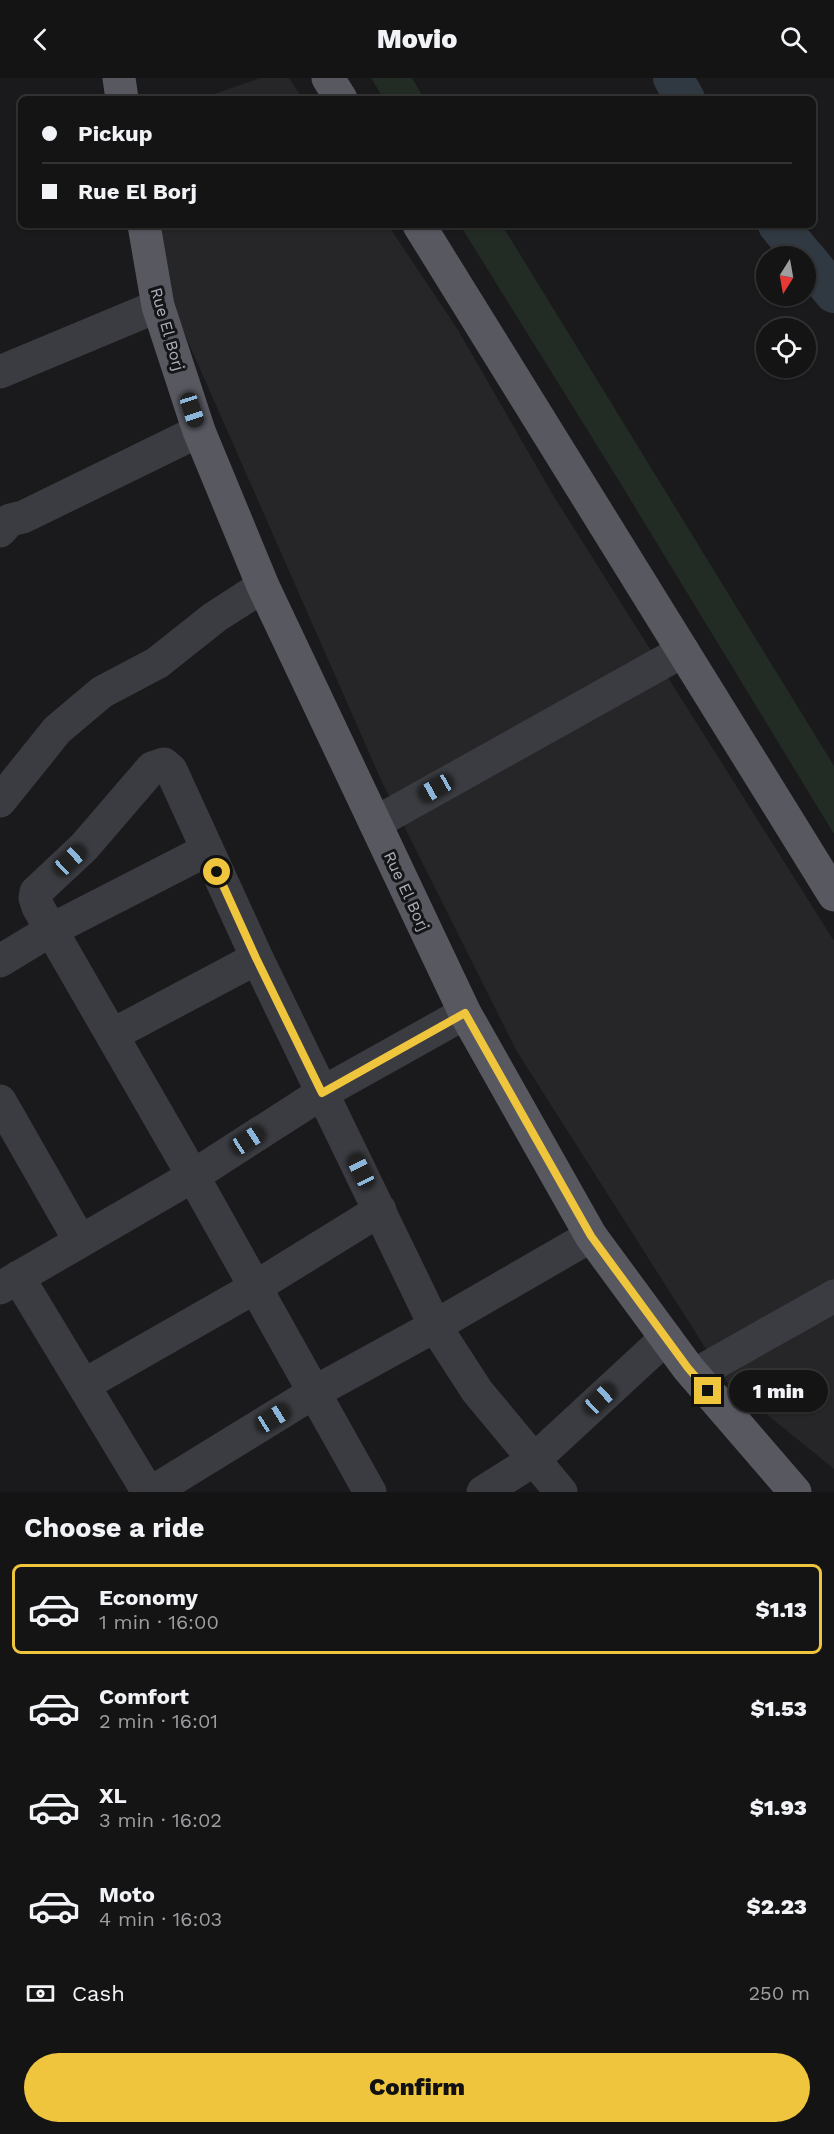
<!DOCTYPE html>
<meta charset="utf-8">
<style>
body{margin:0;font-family:"Work Sans",sans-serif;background:#1d1d1e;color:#f1f3f6;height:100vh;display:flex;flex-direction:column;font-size:22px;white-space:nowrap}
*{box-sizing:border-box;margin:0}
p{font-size:20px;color:#9d9ea0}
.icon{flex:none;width:33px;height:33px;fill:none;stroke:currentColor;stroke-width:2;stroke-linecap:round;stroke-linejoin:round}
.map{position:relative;height:1414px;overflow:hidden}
.side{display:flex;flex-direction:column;background:#141415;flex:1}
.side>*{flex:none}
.hud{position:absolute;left:18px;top:18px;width:798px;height:132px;border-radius:9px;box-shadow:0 2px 4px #0004,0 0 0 2px #333334;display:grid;align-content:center;height:132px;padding:0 24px;background:#141415}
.needle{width:39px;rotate:191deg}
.controls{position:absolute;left:756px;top:168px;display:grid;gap:12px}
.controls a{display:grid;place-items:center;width:60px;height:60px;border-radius:50%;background:#141415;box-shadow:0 2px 4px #0004,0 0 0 2px #333334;font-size:30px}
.end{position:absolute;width:27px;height:27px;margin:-14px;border:8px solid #f0c53e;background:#111;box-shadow:0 0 0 3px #111}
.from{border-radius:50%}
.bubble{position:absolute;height:42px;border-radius:21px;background:#141415;box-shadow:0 2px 4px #0004,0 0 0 2px #333334;font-size:20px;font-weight:800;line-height:42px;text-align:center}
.car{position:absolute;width:18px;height:36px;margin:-18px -9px;border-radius:8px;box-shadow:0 0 4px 2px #0007;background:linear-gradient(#222 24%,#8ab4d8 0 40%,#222 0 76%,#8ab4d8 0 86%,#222 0)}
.hud b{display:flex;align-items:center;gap:21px;height:57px;font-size:22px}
.hud b+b{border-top:2px solid #333334}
.hud i{width:15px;height:15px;background:#f1f3f6}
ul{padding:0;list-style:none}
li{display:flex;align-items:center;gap:18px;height:90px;margin:0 12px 9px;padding:0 12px;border:3px solid transparent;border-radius:9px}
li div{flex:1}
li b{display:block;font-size:22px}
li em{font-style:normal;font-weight:800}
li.active{border-color:#f0c53e}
li>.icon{width:54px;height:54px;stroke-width:1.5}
h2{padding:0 24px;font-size:27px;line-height:72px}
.pay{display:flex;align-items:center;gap:15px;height:66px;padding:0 24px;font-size:22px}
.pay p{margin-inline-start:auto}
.primary-button{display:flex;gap:12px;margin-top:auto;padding:12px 24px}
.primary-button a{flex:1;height:69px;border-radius:36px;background:#f0c53e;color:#111;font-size:24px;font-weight:800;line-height:69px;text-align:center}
header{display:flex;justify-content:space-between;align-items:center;height:78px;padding:0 24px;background:#141415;font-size:27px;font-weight:800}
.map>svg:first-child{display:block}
.built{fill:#262629}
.green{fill:#222b24}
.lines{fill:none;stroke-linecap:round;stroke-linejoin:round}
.river{stroke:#303841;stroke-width:40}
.minor{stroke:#3b3c41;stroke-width:33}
.major{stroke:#575860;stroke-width:33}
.route{stroke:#f0c53e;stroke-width:8}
.labels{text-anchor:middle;stroke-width:6;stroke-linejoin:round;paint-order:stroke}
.street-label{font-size:16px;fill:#adb0bc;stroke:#151517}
</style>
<header><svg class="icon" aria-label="back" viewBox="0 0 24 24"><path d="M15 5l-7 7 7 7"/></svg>Movio<svg class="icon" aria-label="search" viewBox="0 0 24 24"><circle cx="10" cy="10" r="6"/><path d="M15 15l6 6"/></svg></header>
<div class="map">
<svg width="834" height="1414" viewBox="0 0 834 1414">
<rect width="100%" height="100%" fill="#1a1a1c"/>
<path class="built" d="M260,0h29l14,21h-103z
M156,147h232l70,105 95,165 281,446v528l-107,-87 -211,-332 -134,-268 -211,-479z"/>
<path class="green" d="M371,0h41l12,21h-40z
M460,147h42l332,541v68l-218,-358z"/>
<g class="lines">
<path class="river" d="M673,0l12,21
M778,147l26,31
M806,180l28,35"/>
<path class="minor" d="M0,294l158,-66
M0,453l10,-11 13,-3 176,-86
M0,723l57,-71 45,-38 55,-29 58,-46 48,-31
M375,745l308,-172
M0,883l51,-31 156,-80
M112,957l145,-77
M0,1023l80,140
M18,1199l130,215
M0,1210l193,-112 129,-83 143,-80
M694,1297l140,-79
M84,1307l170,-97 126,-78
M152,1414l161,-99 122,-67 156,-90
M370,1414l-177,-316 -155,-269 -3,-9 1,-6 48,-45 68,-79 12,-4 7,6 86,188 178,368 42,65 84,101
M483,1414l51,-32 132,-122"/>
<path class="major" d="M119,0l3,21
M328,0l13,21
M144,147l14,81 41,125 64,155 202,427 126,223 97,132 107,124
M419,147l415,670"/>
</g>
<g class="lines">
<path class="route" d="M217,794l39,86 66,135 143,-80 126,223 97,132 20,23"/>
</g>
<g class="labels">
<g class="street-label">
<text transform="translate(168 251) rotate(74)" y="6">Rue El Borj</text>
<text transform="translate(407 813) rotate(65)" y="6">Rue El Borj</text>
</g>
</g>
</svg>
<div class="controls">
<a><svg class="needle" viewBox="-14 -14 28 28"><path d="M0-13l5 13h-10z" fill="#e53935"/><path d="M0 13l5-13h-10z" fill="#9d9ea0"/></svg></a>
<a><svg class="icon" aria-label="locate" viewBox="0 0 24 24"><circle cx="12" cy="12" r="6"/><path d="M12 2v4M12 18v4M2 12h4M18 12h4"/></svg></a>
</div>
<i class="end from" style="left:217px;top:794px"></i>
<i class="end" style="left:708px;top:1313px"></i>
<div class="bubble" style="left:729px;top:1292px;width:99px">1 min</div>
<i class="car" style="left:192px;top:332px;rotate:162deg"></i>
<i class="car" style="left:436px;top:710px;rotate:241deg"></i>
<i class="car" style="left:70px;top:782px;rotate:47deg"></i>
<i class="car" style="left:248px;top:1062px;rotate:57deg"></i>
<i class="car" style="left:361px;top:1093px;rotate:334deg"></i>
<i class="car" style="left:600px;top:1321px;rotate:47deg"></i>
<i class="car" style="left:273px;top:1340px;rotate:58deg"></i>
<div class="hud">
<b><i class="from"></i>Pickup</b>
<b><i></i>Rue El Borj</b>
</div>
</div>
<section class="side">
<h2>Choose a ride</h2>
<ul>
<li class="active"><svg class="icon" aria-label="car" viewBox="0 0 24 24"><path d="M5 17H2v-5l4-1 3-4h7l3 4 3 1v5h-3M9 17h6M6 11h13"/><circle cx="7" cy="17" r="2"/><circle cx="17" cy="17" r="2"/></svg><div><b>Economy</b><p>1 min · 16:00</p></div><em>$1.13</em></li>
<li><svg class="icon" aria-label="car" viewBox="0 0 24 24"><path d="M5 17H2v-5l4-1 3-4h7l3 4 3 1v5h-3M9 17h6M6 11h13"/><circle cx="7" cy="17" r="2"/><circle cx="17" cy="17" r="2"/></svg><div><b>Comfort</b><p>2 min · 16:01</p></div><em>$1.53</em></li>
<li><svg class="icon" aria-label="car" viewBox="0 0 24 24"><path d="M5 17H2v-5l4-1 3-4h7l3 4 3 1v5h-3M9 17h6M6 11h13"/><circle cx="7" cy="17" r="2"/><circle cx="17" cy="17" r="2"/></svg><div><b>XL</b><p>3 min · 16:02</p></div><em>$1.93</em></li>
<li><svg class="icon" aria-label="car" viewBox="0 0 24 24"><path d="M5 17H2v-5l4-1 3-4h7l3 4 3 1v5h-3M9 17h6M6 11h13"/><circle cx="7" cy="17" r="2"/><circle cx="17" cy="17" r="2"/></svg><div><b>Moto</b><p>4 min · 16:03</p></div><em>$2.23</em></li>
</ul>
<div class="pay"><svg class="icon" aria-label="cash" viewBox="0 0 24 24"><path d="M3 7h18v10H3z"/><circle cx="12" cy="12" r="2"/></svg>Cash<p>250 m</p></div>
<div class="primary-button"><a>Confirm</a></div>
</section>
